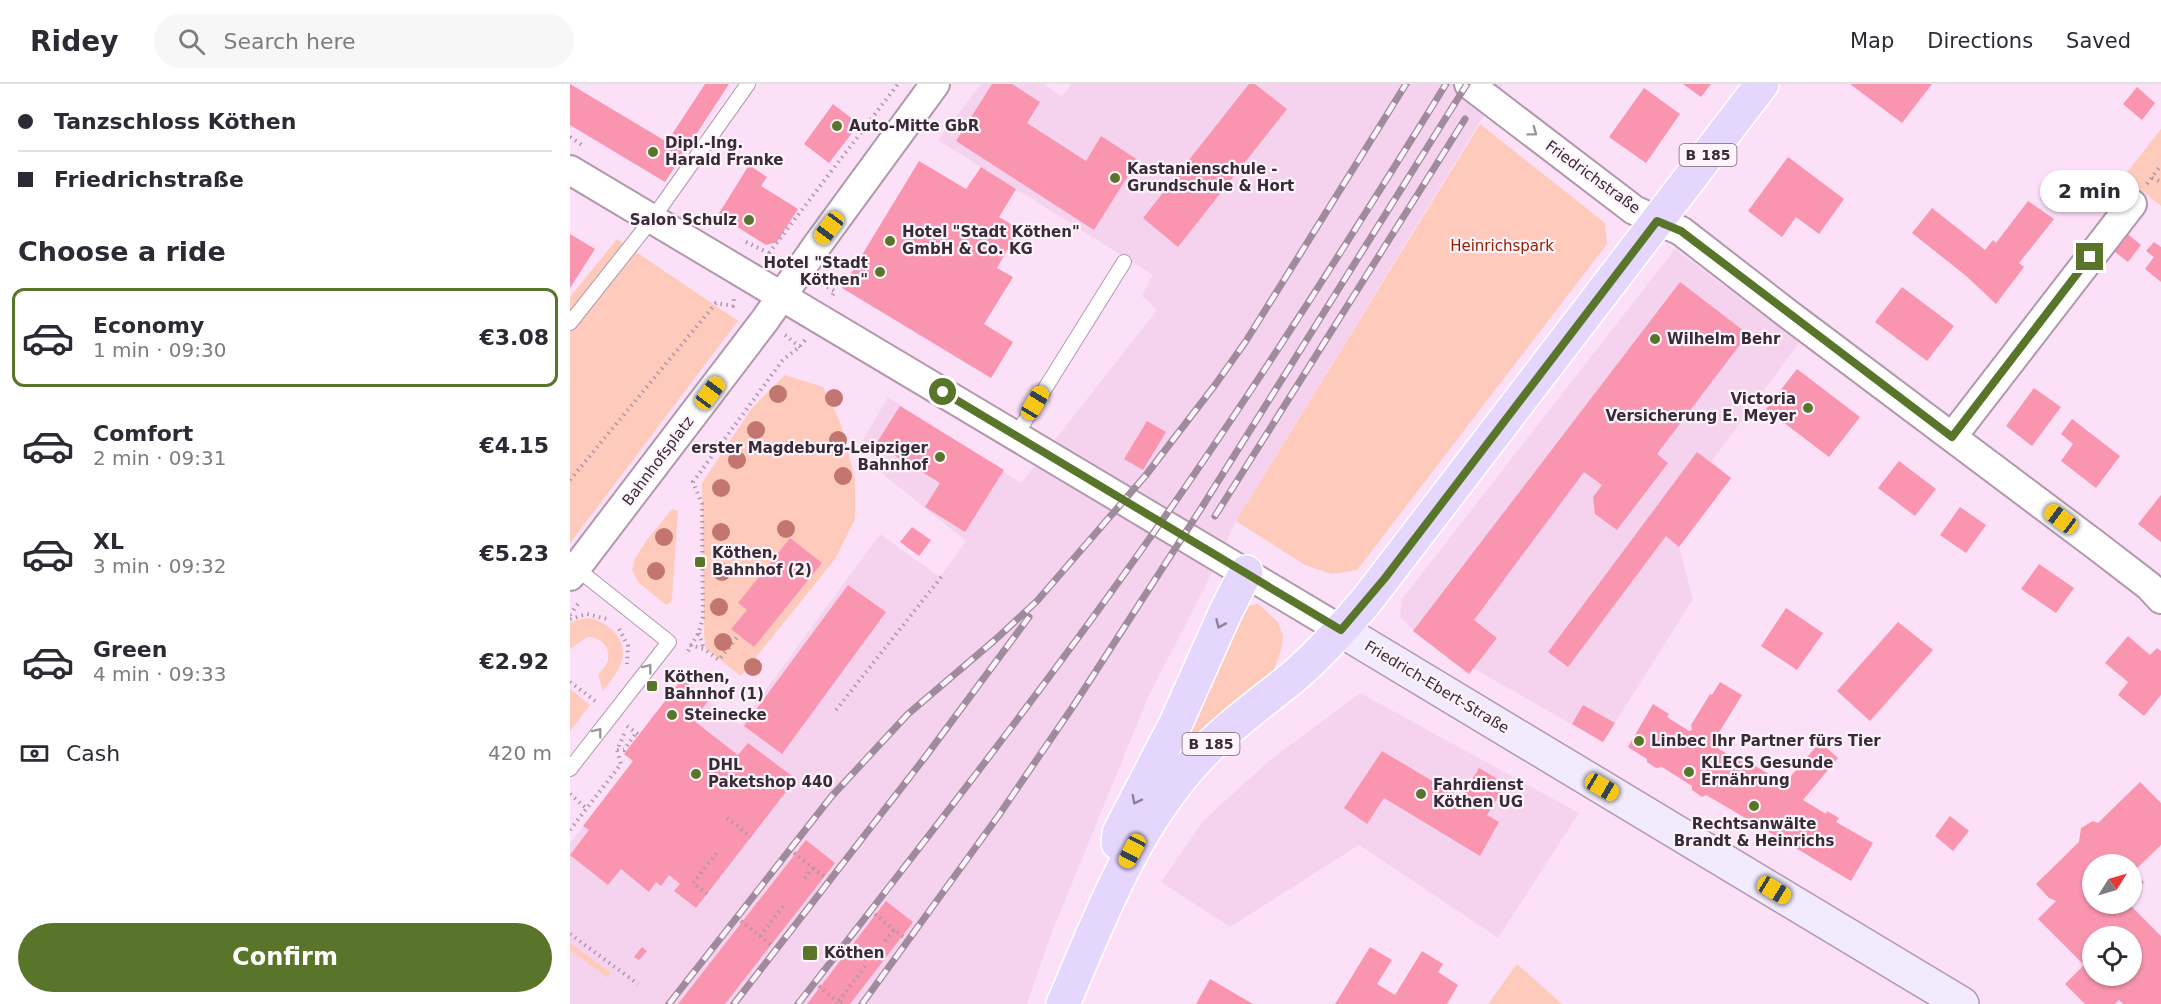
<!DOCTYPE html>
<meta charset="utf-8">
<style>
body{margin:0;font-family:"DejaVu Sans",sans-serif;background:#f7f7f7;color:#2b2b33;height:100vh;display:flex;flex-direction:column;font-size:22px;white-space:nowrap}
*{box-sizing:border-box;margin:0}
p{font-size:20px;color:#7c7c81}
.icon{flex:none;width:33px;height:33px;fill:none;stroke:currentColor;stroke-width:2;stroke-linecap:round;stroke-linejoin:round}
.map{position:relative;flex:1;overflow:hidden}
.drawer{display:flex;flex-direction:column;background:#fff;width:570px}
.drawer>*{flex:none}
.banner{display:grid;align-content:center;height:132px;padding:0 18px;background:#fff}
.needle{width:39px;rotate:53deg}
.controls{position:absolute;left:1512px;top:770px;display:grid;gap:12px}
.controls a{display:grid;place-items:center;width:60px;height:60px;border-radius:50%;background:#fff;box-shadow:0 2px 4px #0004;font-size:30px}
.end{position:absolute;width:27px;height:27px;margin:-14px;border:8px solid #58752a;background:#fff;box-shadow:0 0 0 3px #fff}
.from{border-radius:50%}
.bubble{position:absolute;height:42px;border-radius:21px;background:#fff;box-shadow:0 2px 4px #0004;font-size:20px;font-weight:700;line-height:42px;text-align:center}
.car{position:absolute;width:18px;height:36px;margin:-18px -9px;border-radius:8px;box-shadow:0 0 4px 2px #0007;background:linear-gradient(#f5c518 24%,#345 0 40%,#f5c518 0 76%,#345 0 86%,#f5c518 0)}
.banner b{display:flex;align-items:center;gap:21px;height:57px;font-size:22px}
.banner b+b{border-top:2px solid #e1e1e2}
.banner i{width:15px;height:15px;background:#2b2b33}
ul{padding:0;list-style:none}
li{display:flex;align-items:center;gap:18px;height:99px;margin:0 12px 9px;padding:0 6px;border:3px solid transparent;border-radius:12px}
li div{flex:1}
li b{display:block;font-size:22px}
li em{font-style:normal;font-weight:700}
li.current{border-color:#58752a}
li>.icon{width:54px;height:54px;stroke-width:1.5}
h2{padding:0 18px;font-size:27px;line-height:72px}
.pay{display:flex;align-items:center;gap:15px;height:66px;padding:0 18px;font-size:22px}
.pay p{margin-inline-start:auto}
.button{display:flex;gap:12px;margin-top:auto;padding:12px 18px}
.button a{flex:1;height:69px;border-radius:36px;background:#58752a;color:#fff;font-size:24px;font-weight:700;line-height:69px;text-align:center}
header{display:flex;align-items:center;gap:36px;box-sizing:border-box;height:84px;padding:0 30px;background:#fff;border-bottom:2px solid #e1e1e2}
header strong{font-size:28px}
nav{display:flex;gap:33px;margin-inline-start:auto;font-size:21px}
.search{width:420px;height:54px;background:#f7f7f7;display:flex;align-items:center;gap:15px;box-sizing:border-box;padding:0 21px;border-radius:33px;color:#7c7c81;font-size:22px}
main{display:flex;flex:1;min-height:0}
.map>svg:first-child{display:block}
.built{fill:#f5d3ef}
.green{fill:#fecabc}
.building{fill:#fa95b0;fill-rule:evenodd}
.lines{fill:none;stroke-linecap:round;stroke-linejoin:round}
.lane-casing{stroke:#b298ad;stroke-width:16}
.street-casing{stroke:#b298ad;stroke-width:32}
.secondary-casing{stroke:#b298ad;stroke-width:36}
.primary-casing{stroke:#fff;stroke-width:36}
.path{stroke:#ac97a8;stroke-width:4;stroke-dasharray:1.5 4.5;stroke-linecap:butt}
.lane{stroke:#fff;stroke-width:14}
.street{stroke:#fff;stroke-width:28}
.secondary{stroke:#f2ebfe;stroke-width:33}
.primary{stroke:#e5d6fd;stroke-width:33}
.rail-casing{stroke:#9f8b9c;stroke-width:7}
.rail{stroke:#fff3fc;stroke-width:4.5;stroke-dasharray:14;stroke-linecap:butt}
.tree{fill:#c2766f}
.oneway{stroke:#9b969a}
.oneway2{stroke:#8e8199}
.route{stroke:#58752a;stroke-width:8}
.poi-dot{fill:#58752a;stroke:#fff3fc;stroke-width:2}
.labels{text-anchor:middle;stroke-width:4.5;stroke-linejoin:round;paint-order:stroke}
.shield{fill:#fff3fc;stroke:#736871;stroke-width:1.5}
.shield-label{font-size:14px;font-weight:bold;fill:#372c35}
.poi-label{font-size:15px;font-weight:bold;fill:#372c35;stroke:#fff3fc;text-anchor:start}
.street-label{font-size:15px;fill:#372c35;stroke:#fff3fc}
.park-label{font-size:15px;fill:#932000;stroke:#fff3fc}
</style>
<header>
<strong>Ridey</strong>
<div class="search"><svg class="icon" aria-label="search" viewBox="0 0 24 24"><circle cx="10" cy="10" r="6"/><path d="M15 15l6 6"/></svg>Search here</div>
<nav><a>Map</a><a>Directions</a><a>Saved</a></nav>
</header>
<main>
<section class="drawer">
<div class="banner">
<b><i class="from"></i>Tanzschloss Köthen</b>
<b><i></i>Friedrichstraße</b>
</div>
<h2>Choose a ride</h2>
<ul>
<li class="current"><svg class="icon" aria-label="car" viewBox="0 0 24 24"><path d="M5 17H2v-5l4-1 3-4h7l3 4 3 1v5h-3M9 17h6M6 11h13"/><circle cx="7" cy="17" r="2"/><circle cx="17" cy="17" r="2"/></svg><div><b>Economy</b><p>1 min · 09:30</p></div><em>€3.08</em></li>
<li><svg class="icon" aria-label="car" viewBox="0 0 24 24"><path d="M5 17H2v-5l4-1 3-4h7l3 4 3 1v5h-3M9 17h6M6 11h13"/><circle cx="7" cy="17" r="2"/><circle cx="17" cy="17" r="2"/></svg><div><b>Comfort</b><p>2 min · 09:31</p></div><em>€4.15</em></li>
<li><svg class="icon" aria-label="car" viewBox="0 0 24 24"><path d="M5 17H2v-5l4-1 3-4h7l3 4 3 1v5h-3M9 17h6M6 11h13"/><circle cx="7" cy="17" r="2"/><circle cx="17" cy="17" r="2"/></svg><div><b>XL</b><p>3 min · 09:32</p></div><em>€5.23</em></li>
<li><svg class="icon" aria-label="car" viewBox="0 0 24 24"><path d="M5 17H2v-5l4-1 3-4h7l3 4 3 1v5h-3M9 17h6M6 11h13"/><circle cx="7" cy="17" r="2"/><circle cx="17" cy="17" r="2"/></svg><div><b>Green</b><p>4 min · 09:33</p></div><em>€2.92</em></li>
</ul>
<div class="pay"><svg class="icon" aria-label="cash" viewBox="0 0 24 24"><path d="M3 7h18v10H3z"/><circle cx="12" cy="12" r="2"/></svg>Cash<p>420 m</p></div>
<div class="button"><a>Confirm</a></div>
</section>
<div class="map">
<svg width="1591" height="920" viewBox="0 0 1591 920">
<rect width="100%" height="100%" fill="#fce0f7"/>
<path class="built" d="M411,0h63l18,13 9,-13h432l-267,437 -33,70 -54,104 -99,242 -23,67h-457v-161l63,-81 -9,-8 58,-75 58,46 140,-191 60,43 26,-36 -81,-65 -22,-36 25,-43 133,86 136,-173 -15,-14 11,-21 -215,-135z
M1105,165l124,94 -87,118 19,17 -52,69 14,52 -90,143 -178,-101 -25,-24 2,-18z
M790,609l219,120 -81,125 -139,-93 -129,82 -69,-45 42,-61 67,-61z"/>
<path class="green" d="M910,40l125,99 2,21 -250,326 -25,4 -27,-9 -69,-44z
M1591,45v77l-37,-30z
M47,155l121,82 -168,222v-246z
M215,291l38,12 18,37 14,55v40l-20,40 -94,117 -35,-27 -2,-16 -2,-150 50,-75z
M102,425l6,2 -6,88 -1,3 -5,3 -28,-23 -6,-12 3,-11 11,-18z
M688,520l20,18 5,14 -2,14 -7,19 -82,69 -4,-4 52,-123 9,-5z
M20,534c23,6 41,26 29,50 -4,8 -11,16 -16,23l-5,-16c3,-4 7,-8 9,-12 6,-15 -7,-27 -20,-26l-17,12v-26l7,-3z
M0,605l20,16 -20,26z
M0,859l41,30 -3,5 -38,-28z
M947,880l45,40h-74z"/>
<path class="building" d="M0,0l97,58 38,-58h24l-64,98 -95,-57z
M422,0h20l28,18 -13,21 59,38 15,-25 37,24 -44,70 -138,-89z
M679,0h6l32,25 -109,138 -35,-29z
M1113,0h28l-10,13z
M1280,0h82l-30,39z
M1567,3l18,16 -13,17 -19,-16z
M1074,4l36,26 -34,49 -37,-26z
M263,20l26,20 -30,39 -25,-19z
M1218,73l56,42 -25,35 -23,-17 -14,20 -34,-26z
M349,77l47,28 15,-22 35,22 -17,28 20,12 -22,39 16,9 -29,47 29,18 -22,36 -149,-90z
M179,81l18,12 -6,9 37,23 -21,33 -11,3 -48,-30z
M1458,117l26,18 -35,44 5,4 -28,37 -31,-29 -53,-42 20,-25 53,42 8,-10 3,3z
M1554,147l17,14 -13,17 -18,-14z
M0,150l25,15 -25,39z
M1584,158l7,5v35l-16,-13 9,-12 -8,-6z
M1110,198l68,52 -91,120 11,9 -51,67 -22,-16 -2,-17 9,-12 -18,-13 -110,148 23,18 -28,36 -56,-43z
M1332,203l52,39 -27,35 -52,-39z
M1227,285l63,48 -31,40 -63,-48z
M1464,304l27,19 -29,39 -26,-20z
M330,322l104,64 -39,62 -40,-25 15,-24 -64,-39z
M1502,335l48,37 -24,32 -35,-27 12,-17 -12,-10z
M577,337l19,11 -23,38 -19,-11z
M1127,368l34,26 -52,69 -13,-11 -98,131 -20,-15z
M1329,377l37,28 -21,27 -37,-28z
M1591,411v47l-23,-18z
M1390,423l26,18 -20,28 -26,-18z
M342,443l19,13 -12,16 -19,-14z
M220,454l32,25 -68,84 -23,-18 16,-19 -9,-7z
M1469,480l35,24 -18,25 -35,-24z
M278,501l38,27 -104,142 -38,-28z
M1216,524l37,25 -26,37 -36,-24z
M1328,538l35,28 -63,71 -33,-30z
M1558,552l22,19 7,-7 4,3v44l-17,21 -26,-21 10,-13 -23,-19z
M112,595l27,21 -16,20 45,35 10,-12 48,36 -100,129 -22,-17 6,-7 -11,-9 -8,11 -5,-4 -7,10 -28,-23 -13,16 -38,-30 19,-25 -6,-4 50,-65 -9,-7z
M1150,598l22,13 -27,44 -3,1 2,6 20,12 2,-3 49,28 35,-41 18,16 -35,42 23,14 1,-3 12,7 -3,4 37,21 -22,38 -126,-75 -19,-11 -4,2 -10,-7v-4l-30,-19 -6,1 -9,-6v-3l-19,-12 25,-43 16,10 -2,3 22,14 3,-1 -1,-5 19,-31 2,1z
M1013,621l32,18 -12,19 -31,-18z
M812,667l79,47 18,-30 27,16 -19,31 12,7 -19,34 -96,-58 -17,26 -23,-16z
M1570,698l21,21v42l-28,27 11,10 -12,13v-31h-40v39h36l33,33v68h-38l-4,-4 -4,4h-30l-20,-20 19,-19 -46,-46 18,-18 -7,-3 -13,-14 43,-42 2,-14 12,-7 5,2zM1522,852h40v39h-40z
M1380,732l19,15 -16,20 -18,-15z
M236,756l29,23 -110,141h-47z
M316,817l27,21 -63,82h-43z
M72,863l5,4 -8,9 -5,-3z
M800,863l22,13 -15,24 18,11 27,-44 21,13 -5,8 20,13 -11,19h-112z
M640,895l43,25h-57z"/>
<g class="lines">
<defs>
<path id="lane" d="M0,239l83,-105 95,-134
M446,351l108,-173
M0,685l99,-127 -93,-74"/>
<path id="street" d="M899,0l165,126 47,21 107,83 309,232 52,40 12,13
M0,86l771,460
M1382,353l180,-233
M0,492l195,-256 53,-76 117,-160"/>
<path id="secondary" d="M771,546l621,374"/>
<path id="primary" d="M548,759l1,-10 57,-110 50,-112 20,-39
M493,920c37,-86 70,-176 135,-246 28,-30 62,-54 94,-80 27,-23 52,-51 75,-78l395,-516"/>
</defs>
<use href="#lane" class="lane-casing"/>
<use href="#street" class="street-casing"/>
<use href="#secondary" class="secondary-casing"/>
<use href="#primary" class="primary-casing"/>
<path class="path" d="M0,53l12,8
M1582,94l9,4
M1577,100l14,-19
M176,158l31,15
M199,169l129,-169
M252,200l13,7 -3,5
M215,251l15,12
M0,396l146,-177 17,3 1,-7
M0,531l10,-14
M0,535l17,-5 20,5
M49,545l9,17 -1,18
M129,549l5,16
M120,561l14,4 15,11 20,-25
M118,567l11,-19 4,-15 -1,-113 -9,-22 89,-121c8,-8 17,-12 23,-21
M0,598l28,21
M266,626l106,-134
M57,642l12,9
M47,666h7l12,-17
M0,710l16,14
M157,734l24,19
M0,746l51,-66 -4,-14 8,-18
M224,769l19,15 -9,11
M243,784l12,9
M137,810l-14,-11 26,-33
M305,830l19,16
M171,837l31,25
M0,850l68,50
M190,852l26,-33
M315,857l9,-11 11,8
M249,902l19,16
M272,920l-4,-2 28,-37"/>
<use href="#lane" class="lane"/>
<use href="#street" class="street"/>
<use href="#secondary" class="secondary"/>
<use href="#primary" class="primary"/>
<defs>
<path id="rail" d="M645,432l250,-397
M99,920l162,-207 77,-83 88,-75 41,-38 109,-126 69,-90 31,-44 160,-257
M164,920l192,-248 103,-139
M228,920c123,-158 246,-315 361,-479 101,-144 195,-292 287,-441
M292,920l137,-189 75,-110 128,-198 265,-423"/>
</defs>
<use href="#rail" class="rail-casing"/>
<use href="#rail" class="rail"/>
</g>
<g class="tree">
<circle cx="208" cy="310" r="9"/>
<circle cx="264" cy="314" r="9"/>
<circle cx="186" cy="346" r="9"/>
<circle cx="268" cy="356" r="9"/>
<circle cx="167" cy="376" r="9"/>
<circle cx="273" cy="392" r="9"/>
<circle cx="151" cy="404" r="9"/>
<circle cx="216" cy="445" r="9"/>
<circle cx="151" cy="448" r="9"/>
<circle cx="94" cy="453" r="9"/>
<circle cx="86" cy="487" r="9"/>
<circle cx="152" cy="488" r="9"/>
<circle cx="149" cy="523" r="9"/>
<circle cx="153" cy="558" r="9"/>
<circle cx="183" cy="583" r="9"/>
</g>
<defs><path id="oneway-chevron" d="M-2-3.5L2.5 0L-2 3.5" fill="none" stroke-width="1.6" stroke-linecap="round" stroke-linejoin="round" transform="scale(1.5)"/></defs>
<g class="oneway">
<use href="#oneway-chevron" transform="translate(963 48) rotate(37)"/>
<use href="#oneway-chevron" transform="translate(78 584) rotate(-52)"/>
<use href="#oneway-chevron" transform="translate(28 648) rotate(-52)"/>
</g>
<g class="oneway2">
<use href="#oneway-chevron" transform="translate(650 540) rotate(114)"/>
<use href="#oneway-chevron" transform="translate(566 716) rotate(117)"/>
</g>
<g class="lines">
<path class="route" d="M373,308l398,238 44,-52 272,-357 24,10 271,206 138,-180"/>
</g>
<g class="poi-dot">
<circle cx="267" cy="42" r="6"/>
<circle cx="83" cy="68" r="6"/>
<circle cx="545" cy="94" r="6"/>
<circle cx="179" cy="136" r="6"/>
<circle cx="320" cy="157" r="6"/>
<circle cx="310" cy="188" r="6"/>
<circle cx="1085" cy="255" r="6"/>
<circle cx="1238" cy="324" r="6"/>
<circle cx="370" cy="373" r="6"/>
<rect x="124" y="472" width="12" height="12" rx="3"/>
<rect x="76" y="596" width="12" height="12" rx="3"/>
<circle cx="102" cy="631" r="6"/>
<circle cx="1069" cy="657" r="6"/>
<circle cx="1119" cy="688" r="6"/>
<circle cx="126" cy="690" r="6"/>
<circle cx="851" cy="710" r="6"/>
<circle cx="1184" cy="722" r="6"/>
<rect x="232" y="861" width="16" height="16" rx="3"/>
</g>
<g class="labels">
<g class="shield">
<rect x="1109.5" y="60" width="57" height="22" rx="4.5"/>
<rect x="612.5" y="649" width="57" height="22" rx="4.5"/>
</g>
<g class="shield-label">
<text x="1138" y="76">B 185</text>
<text x="641" y="665">B 185</text>
</g>
<g class="poi-label">
<text x="279" y="47">Auto-Mitte GbR</text>
<text x="95" y="64">Dipl.-Ing.<tspan x="95" dy="17">Harald Franke</tspan></text>
<text x="557" y="90">Kastanienschule -<tspan x="557" dy="17">Grundschule &amp; Hort</tspan></text>
<text x="167" y="141" text-anchor="end">Salon Schulz</text>
<text x="332" y="153">Hotel "Stadt Köthen"<tspan x="332" dy="17">GmbH &amp; Co. KG</tspan></text>
<text x="298" y="184" text-anchor="end">Hotel "Stadt<tspan x="298" dy="17">Köthen"</tspan></text>
<text x="1097" y="260">Wilhelm Behr</text>
<text x="1226" y="320" text-anchor="end">Victoria<tspan x="1226" dy="17">Versicherung E. Meyer</tspan></text>
<text x="358" y="369" text-anchor="end">erster Magdeburg-Leipziger<tspan x="358" dy="17">Bahnhof</tspan></text>
<text x="142" y="474">Köthen,<tspan x="142" dy="17">Bahnhof (2)</tspan></text>
<text x="94" y="598">Köthen,<tspan x="94" dy="17">Bahnhof (1)</tspan></text>
<text x="114" y="636">Steinecke</text>
<text x="1081" y="662">Linbec Ihr Partner fürs Tier</text>
<text x="1131" y="684">KLECS Gesunde<tspan x="1131" dy="17">Ernährung</tspan></text>
<text x="138" y="686">DHL<tspan x="138" dy="17">Paketshop 440</tspan></text>
<text x="863" y="706">Fahrdienst<tspan x="863" dy="17">Köthen UG</tspan></text>
<text x="1184" y="745" text-anchor="middle">Rechtsanwälte<tspan x="1184" dy="17">Brandt &amp; Heinrichs</tspan></text>
<text x="254" y="874">Köthen</text>
</g>
<g class="street-label">
<text transform="translate(1023 93) rotate(36)" y="5">Friedrichstraße</text>
<text transform="translate(88 377) rotate(-53)" y="5">Bahnhofsplatz</text>
<text transform="translate(867 603) rotate(31)" y="5">Friedrich-Ebert-Straße</text>
</g>
<g class="park-label">
<text x="932" y="167">Heinrichspark</text>
</g>
</g>
</svg>
<div class="controls">
<a><svg class="needle" viewBox="-14 -14 28 28"><path d="M0-13l5 13h-10z" fill="#e53935"/><path d="M0 13l5-13h-10z" fill="#7c7c81"/></svg></a>
<a><svg class="icon" aria-label="locate" viewBox="0 0 24 24"><circle cx="12" cy="12" r="6"/><path d="M12 2v4M12 18v4M2 12h4M18 12h4"/></svg></a>
</div>
<i class="end from" style="left:373px;top:308px"></i>
<i class="end" style="left:1520px;top:173px"></i>
<div class="bubble" style="left:1470px;top:86px;width:99px">2 min</div>
<i class="car" style="left:259px;top:144px;rotate:217deg"></i>
<i class="car" style="left:140px;top:309px;rotate:37deg"></i>
<i class="car" style="left:465px;top:319px;rotate:31deg"></i>
<i class="car" style="left:1491px;top:435px;rotate:307deg"></i>
<i class="car" style="left:1032px;top:703px;rotate:120deg"></i>
<i class="car" style="left:562px;top:767px;rotate:208deg"></i>
<i class="car" style="left:1204px;top:806px;rotate:121deg"></i>
</div>
</main>
